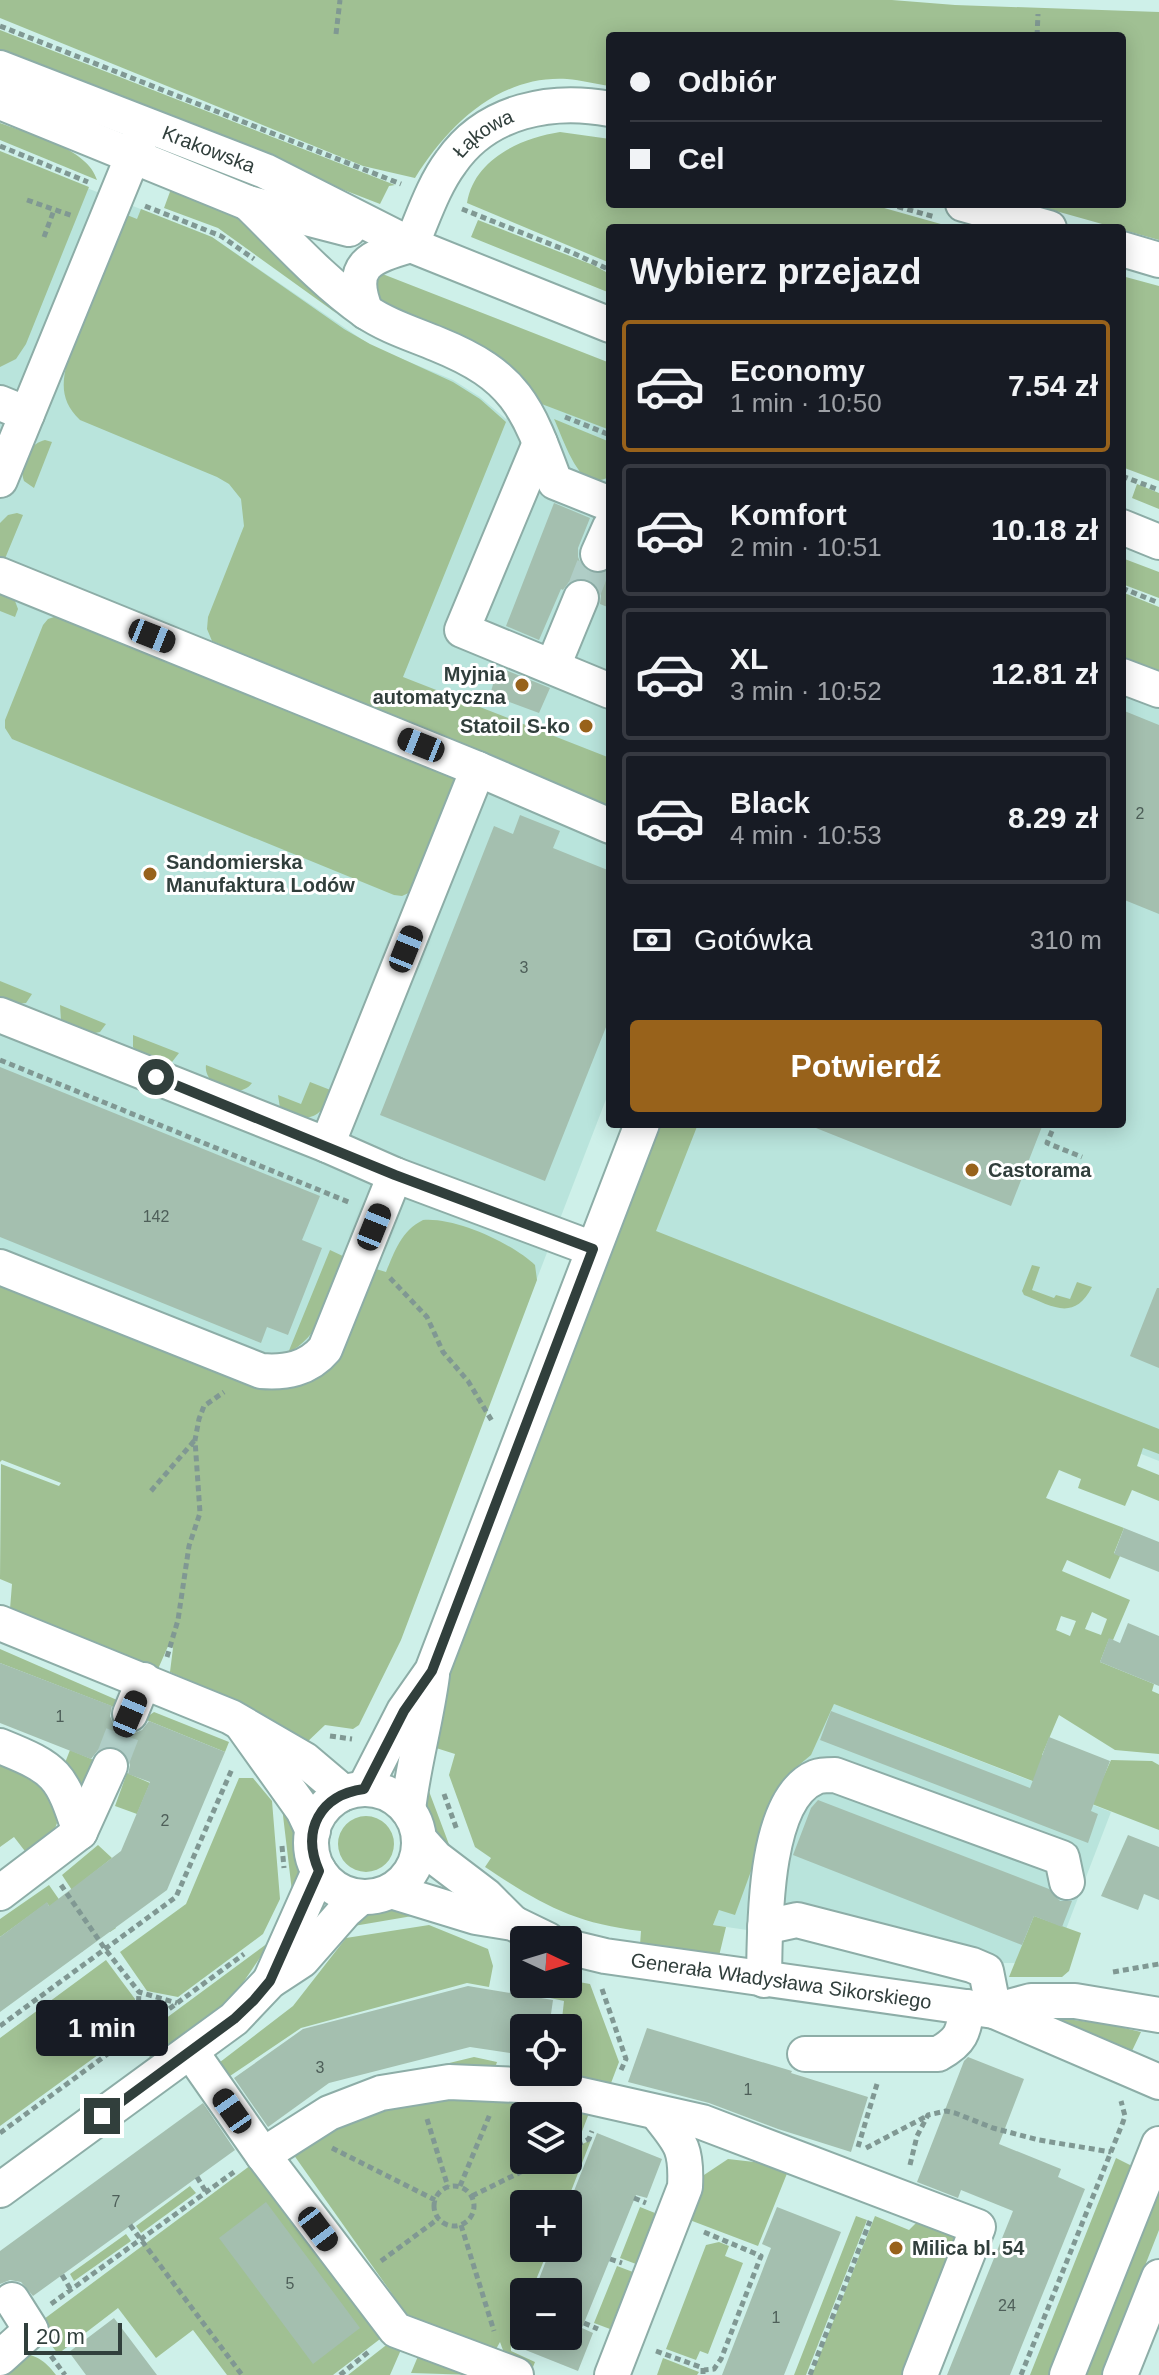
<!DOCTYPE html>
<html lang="pl">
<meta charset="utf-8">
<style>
body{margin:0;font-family:Arial,sans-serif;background:#242831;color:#f1f3f6;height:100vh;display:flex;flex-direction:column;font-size:30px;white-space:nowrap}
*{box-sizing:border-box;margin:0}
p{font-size:26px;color:#9ea1a6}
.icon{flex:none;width:44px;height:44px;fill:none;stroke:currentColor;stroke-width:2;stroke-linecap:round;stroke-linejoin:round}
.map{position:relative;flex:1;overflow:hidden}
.panel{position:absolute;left:606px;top:224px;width:520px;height:904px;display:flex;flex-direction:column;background:#171b24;border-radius:8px;box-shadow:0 4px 20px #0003}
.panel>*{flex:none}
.hud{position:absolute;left:606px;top:32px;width:520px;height:176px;border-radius:8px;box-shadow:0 4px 20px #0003;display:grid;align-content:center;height:176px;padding:0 24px;background:#171b24}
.needle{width:52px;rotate:94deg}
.controls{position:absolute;left:510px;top:1926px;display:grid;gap:16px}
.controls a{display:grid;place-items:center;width:72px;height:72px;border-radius:8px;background:#171b24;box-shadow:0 4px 20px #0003;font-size:40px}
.scale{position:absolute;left:24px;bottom:20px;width:98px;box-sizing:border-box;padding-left:8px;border:4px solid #313f3c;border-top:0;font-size:22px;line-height:28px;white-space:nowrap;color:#313f3c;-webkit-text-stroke:6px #fff;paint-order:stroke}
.end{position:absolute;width:36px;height:36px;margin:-18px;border:10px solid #313f3c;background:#fff;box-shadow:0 0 0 4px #fff}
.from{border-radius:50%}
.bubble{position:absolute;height:56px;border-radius:8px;background:#171b24;box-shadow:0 4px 20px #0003;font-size:26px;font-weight:600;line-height:56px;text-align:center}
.car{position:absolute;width:24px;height:48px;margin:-24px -12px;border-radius:10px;box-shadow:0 0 6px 2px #0007;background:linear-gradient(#222 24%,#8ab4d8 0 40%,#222 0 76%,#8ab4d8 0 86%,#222 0)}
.hud b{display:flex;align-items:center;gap:28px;height:76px;font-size:30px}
.hud b+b{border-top:2px solid #363941}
.hud i{width:20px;height:20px;background:#f1f3f6}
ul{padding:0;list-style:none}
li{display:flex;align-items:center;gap:24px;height:132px;margin:0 16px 12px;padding:0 8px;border:4px solid #363941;border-radius:8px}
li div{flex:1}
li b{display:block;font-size:30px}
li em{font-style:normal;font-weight:600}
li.current{border-color:#98621b}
li>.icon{width:72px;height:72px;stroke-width:1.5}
h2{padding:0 24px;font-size:36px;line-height:96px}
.pay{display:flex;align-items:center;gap:20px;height:88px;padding:0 24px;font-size:30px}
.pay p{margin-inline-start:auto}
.button{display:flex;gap:16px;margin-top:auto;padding:16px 24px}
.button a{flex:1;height:92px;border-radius:8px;background:#98621b;color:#fff;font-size:32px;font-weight:600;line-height:92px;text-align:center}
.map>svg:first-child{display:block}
.built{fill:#b9e4dc}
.green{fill:#a0c093;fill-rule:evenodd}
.building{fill:#a4bfaf}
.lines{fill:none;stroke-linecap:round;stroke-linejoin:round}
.minor-tunnel{stroke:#afcdc6;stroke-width:34;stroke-dasharray:34 17;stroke-linecap:butt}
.minor-casing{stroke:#8dada7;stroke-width:38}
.path{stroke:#809893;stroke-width:5;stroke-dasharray:6 4;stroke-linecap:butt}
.minor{stroke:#fff;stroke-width:34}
.route{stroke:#313f3c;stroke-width:10}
.poi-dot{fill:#98621b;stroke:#fff;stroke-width:3}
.labels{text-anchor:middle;stroke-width:6;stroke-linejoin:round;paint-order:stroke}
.number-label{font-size:16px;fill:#4e5f59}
.street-label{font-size:20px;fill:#313f3c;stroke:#fff}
.poi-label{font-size:20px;font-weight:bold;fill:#313f3c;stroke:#fff;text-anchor:start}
</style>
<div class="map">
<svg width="1159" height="2375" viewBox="0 0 1159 2375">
<rect width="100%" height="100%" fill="#cef0e9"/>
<path class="built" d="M0,154l212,83 161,110 80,33 27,17 26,22 23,-55 81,32v693l-124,322 -486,-60z
M1122,605l37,16v840l-225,-89 -316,-131 48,-117h456z
M806,1693l305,119 -58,151h-78l-262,-38z"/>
<path class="green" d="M0,0h892l63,5 204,7v228l-128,-36h91v-168h-512v50c-14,-2 -29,-6 -43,-7 -68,-4 -119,46 -152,99l-52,-12 -363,-148z
M0,30l395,155 -6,1 -9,18 -380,-148z
M0,123c29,11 88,25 97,57l-97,-40z
M560,132l50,7v65h260l85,24h-345v35l-143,-60c7,-44 54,-65 93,-71z
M0,151l89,36 -63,157 -10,15 -16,8z
M171,189l72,28 93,96 -118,-85 -54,-20z
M141,209l71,28 132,92 26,15 83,38 27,17 26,23 -103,255 207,81v51l-398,-168 -5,-12 1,-12 36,-91 -3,-27 -12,-15 -12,-7 -137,-57c-18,-17 -19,-34 -13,-57l60,-148 10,4z
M478,220l115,45 17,9v19l-139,-56z
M380,273l230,90v67l-71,-27 -125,-83 -47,-25z
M1122,276l37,10v195l-37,-14z
M554,419l56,23v35c-6,2 -13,5 -19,3 -16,-4 -30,-46 -37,-61z
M45,440l7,2 -18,46 -10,-7c-6,-17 4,-37 21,-41z
M1137,484l22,9v16l-27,-11z
M17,513l6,2 -19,46 -4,-1v-37l8,-8z
M1122,558l37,14v26l-37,-14z
M0,590l15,11 3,8 -3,8 -15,-6z
M1122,592l37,15v67l-37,-14z
M57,616l14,4 382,155 3,5 -43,111 -11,5 -8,-1 -382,-156 -7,-11v-8l38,-95 5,-6z
M0,981l32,13 -6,9 -11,1 -15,-7z
M60,1005l46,19 -6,8 -10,2 -29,-14z
M133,1035l46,18 -7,9 -7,1 -27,-10 -5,-6z
M206,1065l46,18c-13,18 -49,3 -46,-18z
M310,1082l23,9c-13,29 -25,33 -53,17l-2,-13 23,9z
M657,1124h41l-42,107 503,198v25l-16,-6 -6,18 22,9v26l-27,-11 -7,16 -47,-18 3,-9 -22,-9 -13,28 78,30 -10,25 6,3 -10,23 -43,-19 -5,11 68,29 -17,40 -4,-1 -9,23 54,22 -2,7 7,3v60l-44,-4 -56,-35 -17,40 60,25 9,-20 41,1 7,4v65l-325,-126 -23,51 -18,15 -15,27 -43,118 -16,-5 -6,15 13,2 -7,29 -79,-11 1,-14c-68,-8 -100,-27 -156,-64l6,-9 -16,-11 -26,-72 6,-21 -22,-7 22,-92zM1092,1612l15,7 -6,16 -16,-6zM1061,1616l15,5 -6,15 -14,-6z
M423,1220c32,-3 89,23 112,45l2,15 -136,360 -42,85 -6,4 -28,-4 -21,20 -50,-36 -84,-37 3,-24 -4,-4 -11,25 -148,-60 2,-25 -12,-5 1,-115 58,22 2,-3 -59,-23 -2,2v-182l249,100 94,-31 33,-80 10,3c9,-21 15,-41 37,-52z
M330,1250l17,8c-15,34 -24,77 -59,95z
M1032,1265l8,2 -8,23 22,8 2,-3 14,4 7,-17 15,5c-18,35 -40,19 -68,8l-2,-4z
M0,1649l117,51 2,9 -119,-46z
M154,1712l75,30 -4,10 -81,-33z
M70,1750l31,13 -20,26 -20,-16z
M0,1755l54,38 3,30 -10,29 -19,3 -14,-18 -14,10z
M127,1773l23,10 -13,31 -22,-8z
M239,1778h14l19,23 8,98 -17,35 -85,63 -31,-6 -27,-39 66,-48z
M424,1778l32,85 -17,-16 -14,-43z
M282,1807l14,16 4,54 -7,23z
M338 1844a28 28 0 1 1 56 0a28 28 0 1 1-56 0Z
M98,1845l14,13 -29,23 33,47 -6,4 -13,-4 -35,-53z
M49,1885l39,56 -6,11 -35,-49 -47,34v-18z
M398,1908l32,5 -88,15 19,-12z
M1034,1916l47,17 -12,38 -7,6h-53z
M429,1925l59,24 5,17 -4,21 -22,-4 -166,45 -74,50 -16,-9 82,-63 53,-68z
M272,1940l-42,62 -78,58 -11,-16 1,-8z
M106,1960l29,39 -4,32 -131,95v-88z
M568,1980l22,4 29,78 -11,29 -82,-19h42v-44h-7l3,-27 -23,-5 2,-12h25z
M1059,2018l53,7 29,7 -10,21 -73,-30z
M474,2057l23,5 -1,3 -45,3 -76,13z
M494,2096l97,12 -15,39 15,-7 -25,64h-42v44h25l-18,44h-7v19l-13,34v6l24,11 -2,5 -29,-14 -4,-11 -5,9 -83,-29 -121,-171 93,-50zM524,2116h44v44h-44z
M1116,2158l16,8 -82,209h-20z
M728,2159l35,4 25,8 -30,75 -71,-27 17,-44z
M255,2162l129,174 -51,39h-106l-34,-45 -37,28 -38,-50 -60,46 -22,-29z
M190,2186l6,7 -55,40 -5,-7z
M1159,2193v37l-57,145h-16z
M640,2207l15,6 -19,51 -16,-6z
M856,2216l11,4 -61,155h-12z
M875,2216l34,14 13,-13 25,8 12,15 -49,135h-98z
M126,2234l5,7 -57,40 -4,-7z
M719,2242l10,4 -4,10 18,7 -35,91 -8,-3 -4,9 -30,-11 40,-104z
M617,2266l16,6 -23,57 -16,-6z
M394,2339l6,7v6l-10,23h-42z
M421,2349l54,26 -64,-2z
M17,2353c18,1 28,7 39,22h-56v-9z
M663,2358l36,14 -2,3h-40z"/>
<path class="building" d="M554,503l36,15 -12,30v9l4,9 9,6 10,2 9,-4v38l-10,-4 1,-9 -4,-9 -8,-6 -10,-2 -10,4 -6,8 -2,-1 -22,51 -33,-14z
M498,667l52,21 -11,25 -49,-18z
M1122,710l37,15v189l-37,-15z
M520,815l40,16 -7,17 57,23v146l-65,164 -165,-66 114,-289 19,8z
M0,1067l320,129 -18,44 20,8 -34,87 -21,-8 -6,16 -261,-106z
M806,1124h237l-32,82z
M1157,1288h2v80l-29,-12z
M1124,1528l35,14v30l-45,-18z
M1128,1623l31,13v50l-59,-24 9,-24 11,5z
M0,1663l112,43 -2,10 4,10 9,7 10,1 9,-4 7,-9 76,31 -58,138 -167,122v-75l47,-35 2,4 72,-55 29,-69 -22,-8 2,-9 -3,-10 -9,-7 -9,-2 -10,3 -8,10 -91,-36z
M831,1711l199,77 19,-51 61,24 -19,50 7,3 -10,29 -268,-103z
M818,1800l231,89 11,12h12l-10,26 -28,-11 -12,29 -229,-90 18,-47z
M1128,1835l31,12v53l-15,-6 -6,16 -37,-14z
M468,1986l85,14 -4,28h-25v27l-54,-8 -141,36 -61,44 -34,-49 69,-49z
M647,2028l145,43 -1,2 77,24 -17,55 -73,-23 -69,-26 -81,-21z
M968,2057l56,22 -25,65 62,25 -3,8 27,12 -75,186h-63l66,-164 -52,-21 -3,8 -41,-16 47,-121z
M203,2103l32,47 -202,146 -12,-14 -11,-2 -10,4v-33z
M597,2133l65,26 -15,39 -11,-3 -54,133 11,5 -15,38 -65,-26 11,-28v19h44v-44h-34l17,-44h17v-42z
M266,2202l94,126 -47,36 -94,-126z
M777,2207l64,25 -57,143h-62l49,-127 -9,-4z
M114,2318l43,57h-71l-17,-23z"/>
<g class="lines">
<path class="minor-tunnel" d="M581,598l17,-44
M110,1766l20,-52"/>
<defs>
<g id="minor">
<path id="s1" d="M0,68l265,103 146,74 199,80"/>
<path d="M0,102l248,101 101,26"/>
<path d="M248,203c37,36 74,78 117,108 22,15 48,23 72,33 79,32 90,62 118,138l55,22"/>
<path d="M963,204l86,24"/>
<path id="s2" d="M411,245c12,-27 22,-59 40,-83 36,-52 101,-64 159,-53"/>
<path d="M1122,249l37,11"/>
<path d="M366,312c-19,-48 4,-55 45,-67"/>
<path d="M0,403l27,11"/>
<path d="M540,443l-78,187 148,61"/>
<path d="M0,480l141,-344"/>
<path d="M1122,527l37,15"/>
<path d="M598,554l12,-27"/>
<path d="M0,575l478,194 -151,376 -327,-130"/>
<path d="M553,666l28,-68"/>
<path d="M1122,676l37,14"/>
<path d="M478,769l132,57"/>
<path d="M327,1145l68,30 198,74"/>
<path d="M0,1267l261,104c25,2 47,-2 64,-22l70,-174"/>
<path d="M0,1623l231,94 74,43 39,33"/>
<path d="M130,1714l14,-34"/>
<path d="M243,1726l60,84 10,21"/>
<path d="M0,1746c57,23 61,28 80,86"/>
<path d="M364,1789l40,-78 28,-40 210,-547"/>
<circle cx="365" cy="1843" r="54"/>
<path d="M408,1810c5,-45 18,-89 24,-135"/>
<path d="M419,1839l17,19 50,38 27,27"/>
<path d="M391,1891l85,26 37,6 35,17"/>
<path d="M0,1893l80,-61 30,-66"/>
<path d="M765,1927l32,-7 175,45 14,6 8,40"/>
<path id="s3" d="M568,1947l37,9 389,55 165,71"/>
<path d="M764,1980c1,-49 -2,-181 52,-203 5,-2 13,-2 19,-2l227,83 5,24"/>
<path d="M270,1981l49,-110"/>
<path d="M994,2011l37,-10h44l84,14"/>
<path d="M191,2052l72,103 133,175 120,45"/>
<path d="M805,2054h133c24,-13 25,-21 29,-47"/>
<path d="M263,2155l66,-42 52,-20 68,-11 93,4 160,36 276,105 -58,148"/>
<path d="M0,2190l234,-171 36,-38 32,-21 43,-49 16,-14"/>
<path d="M0,2358l31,-28 -19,-30"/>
<path d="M612,2375l73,-188c2,-39 -4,-44 -28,-74"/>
<path d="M1067,2375l92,-231"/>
<path d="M1120,2375l39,-98"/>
</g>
</defs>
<use href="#minor" class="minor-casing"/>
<path class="path" d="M0,26l401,158
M336,34l4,-34
M1037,36l1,-22
M0,146l88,36
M27,200l46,16
M888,204l47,13
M145,206l76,30 33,23
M462,209l111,44 37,17
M44,237l10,-27
M565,417l45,18
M1122,476l37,14
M1122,588l37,15
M0,1060l351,143
M1052,1131l-5,12 35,14
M390,1278l37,39 16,35 25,29 24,40
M151,1491l43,-50
M167,1657l11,-37 11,-74 11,-33 -5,-73 4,-21 5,-13 20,-14
M330,1736l22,3
M444,1794l13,36
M282,1846l2,22
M61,1885l44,64 34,43 38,11
M1113,1972l46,-8
M602,1989l24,70 -5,11
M0,2026l176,-129 56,-128
M137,2032l2,-40
M427,2119l21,68
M0,2133l244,-179
M858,2147l19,-63
M332,2148l103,52
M866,2148l59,-31
M568,2149l21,-10 3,-8
M910,2165l7,-29 11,-21 18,-4 9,2 38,15 46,12 72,12
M197,2177l9,15
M434 2206a20 20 0 1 1 40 0a20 20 0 1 1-40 0Z
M460,2186l30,-72
M472,2196l73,-36
M634,2198l12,5
M130,2225l112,150
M461,2225l33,106
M704,2232l57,24 -40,103 -7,10 -10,1
M610,2259l12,4
M381,2261l57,-42
M62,2275l9,15
M51,2304l183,-132
M584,2323l14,6
M656,2351l47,17v7
M51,2356l14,19
M340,2375l31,-25
M810,2375l60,-154
M1021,2375l102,-253 2,-6 -4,-15"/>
<use href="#minor" class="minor"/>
</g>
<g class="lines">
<path class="route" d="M102,2116l132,-97 20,-19 16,-19 49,-110c-18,-41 1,-76 45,-82l40,-78 28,-40 161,-422 -198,-74 -239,-98"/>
</g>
<g class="poi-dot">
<circle cx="522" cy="685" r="8"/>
<circle cx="586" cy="726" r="8"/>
<circle cx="150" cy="874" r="8"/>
<circle cx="972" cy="1170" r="8"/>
<circle cx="896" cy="2248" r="8"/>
</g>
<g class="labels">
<g class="number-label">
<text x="1140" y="819">2</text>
<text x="524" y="973">3</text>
<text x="156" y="1222">142</text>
<text x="60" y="1722">1</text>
<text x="165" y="1826">2</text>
<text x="320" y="2073">3</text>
<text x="748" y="2095">1</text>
<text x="116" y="2207">7</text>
<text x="290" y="2289">5</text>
<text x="1007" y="2311">24</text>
<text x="776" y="2323">1</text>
</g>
<g class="street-label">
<text dy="7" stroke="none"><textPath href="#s2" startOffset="136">Łąkowa</textPath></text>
<text dy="7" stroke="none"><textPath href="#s1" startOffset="224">Krakowska</textPath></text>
<text dy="7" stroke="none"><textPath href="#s3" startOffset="216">Generała Władysława Sikorskiego</textPath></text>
</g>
<g class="poi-label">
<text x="506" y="681" text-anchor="end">Myjnia<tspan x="506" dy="23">automatyczna</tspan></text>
<text x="570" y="733" text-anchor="end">Statoil S-ko</text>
<text x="166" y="869">Sandomierska<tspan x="166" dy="23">Manufaktura Lodów</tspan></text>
<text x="988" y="1177">Castorama</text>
<text x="912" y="2255">Milica bl. 54</text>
</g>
</g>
</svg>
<div class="controls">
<a><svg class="needle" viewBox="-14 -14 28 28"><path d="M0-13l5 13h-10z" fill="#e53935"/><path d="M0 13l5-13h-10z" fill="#9ea1a6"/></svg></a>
<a><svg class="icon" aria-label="locate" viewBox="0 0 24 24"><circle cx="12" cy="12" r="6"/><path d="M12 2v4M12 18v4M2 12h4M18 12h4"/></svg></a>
<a><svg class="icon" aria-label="layers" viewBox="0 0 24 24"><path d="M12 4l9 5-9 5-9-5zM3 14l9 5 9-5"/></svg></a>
<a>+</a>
<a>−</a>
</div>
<div class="scale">20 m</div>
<i class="end from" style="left:156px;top:1077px"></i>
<i class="end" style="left:102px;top:2116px"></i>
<div class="bubble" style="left:36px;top:2000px;width:132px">1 min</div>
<i class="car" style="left:152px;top:636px;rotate:112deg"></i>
<i class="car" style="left:421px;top:745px;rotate:292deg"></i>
<i class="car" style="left:406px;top:949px;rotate:22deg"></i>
<i class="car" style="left:374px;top:1227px;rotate:22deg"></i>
<i class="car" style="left:130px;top:1714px;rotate:23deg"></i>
<i class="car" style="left:232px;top:2111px;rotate:325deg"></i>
<i class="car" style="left:318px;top:2229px;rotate:143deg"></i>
<div class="hud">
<b><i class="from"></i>Odbiór</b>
<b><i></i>Cel</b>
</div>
<section class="panel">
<h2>Wybierz przejazd</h2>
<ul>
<li class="current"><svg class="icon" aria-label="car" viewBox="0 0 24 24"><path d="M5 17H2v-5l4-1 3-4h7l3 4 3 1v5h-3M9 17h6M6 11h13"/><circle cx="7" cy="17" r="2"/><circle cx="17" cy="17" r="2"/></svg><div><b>Economy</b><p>1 min · 10:50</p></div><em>7.54 zł</em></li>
<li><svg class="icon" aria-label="car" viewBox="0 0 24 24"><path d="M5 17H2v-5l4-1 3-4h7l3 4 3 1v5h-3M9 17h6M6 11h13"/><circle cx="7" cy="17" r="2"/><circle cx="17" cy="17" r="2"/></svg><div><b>Komfort</b><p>2 min · 10:51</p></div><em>10.18 zł</em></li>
<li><svg class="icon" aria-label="car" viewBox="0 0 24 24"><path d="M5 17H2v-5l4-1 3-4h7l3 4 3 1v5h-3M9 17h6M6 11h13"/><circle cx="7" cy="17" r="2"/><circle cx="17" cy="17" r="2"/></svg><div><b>XL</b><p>3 min · 10:52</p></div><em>12.81 zł</em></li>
<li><svg class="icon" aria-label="car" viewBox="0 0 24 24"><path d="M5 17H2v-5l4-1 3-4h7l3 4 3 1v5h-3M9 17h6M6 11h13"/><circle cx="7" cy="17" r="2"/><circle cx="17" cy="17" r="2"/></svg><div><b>Black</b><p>4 min · 10:53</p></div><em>8.29 zł</em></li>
</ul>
<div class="pay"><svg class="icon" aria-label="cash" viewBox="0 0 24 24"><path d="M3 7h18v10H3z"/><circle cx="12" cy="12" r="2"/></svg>Gotówka<p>310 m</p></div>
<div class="button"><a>Potwierdź</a></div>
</section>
</div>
